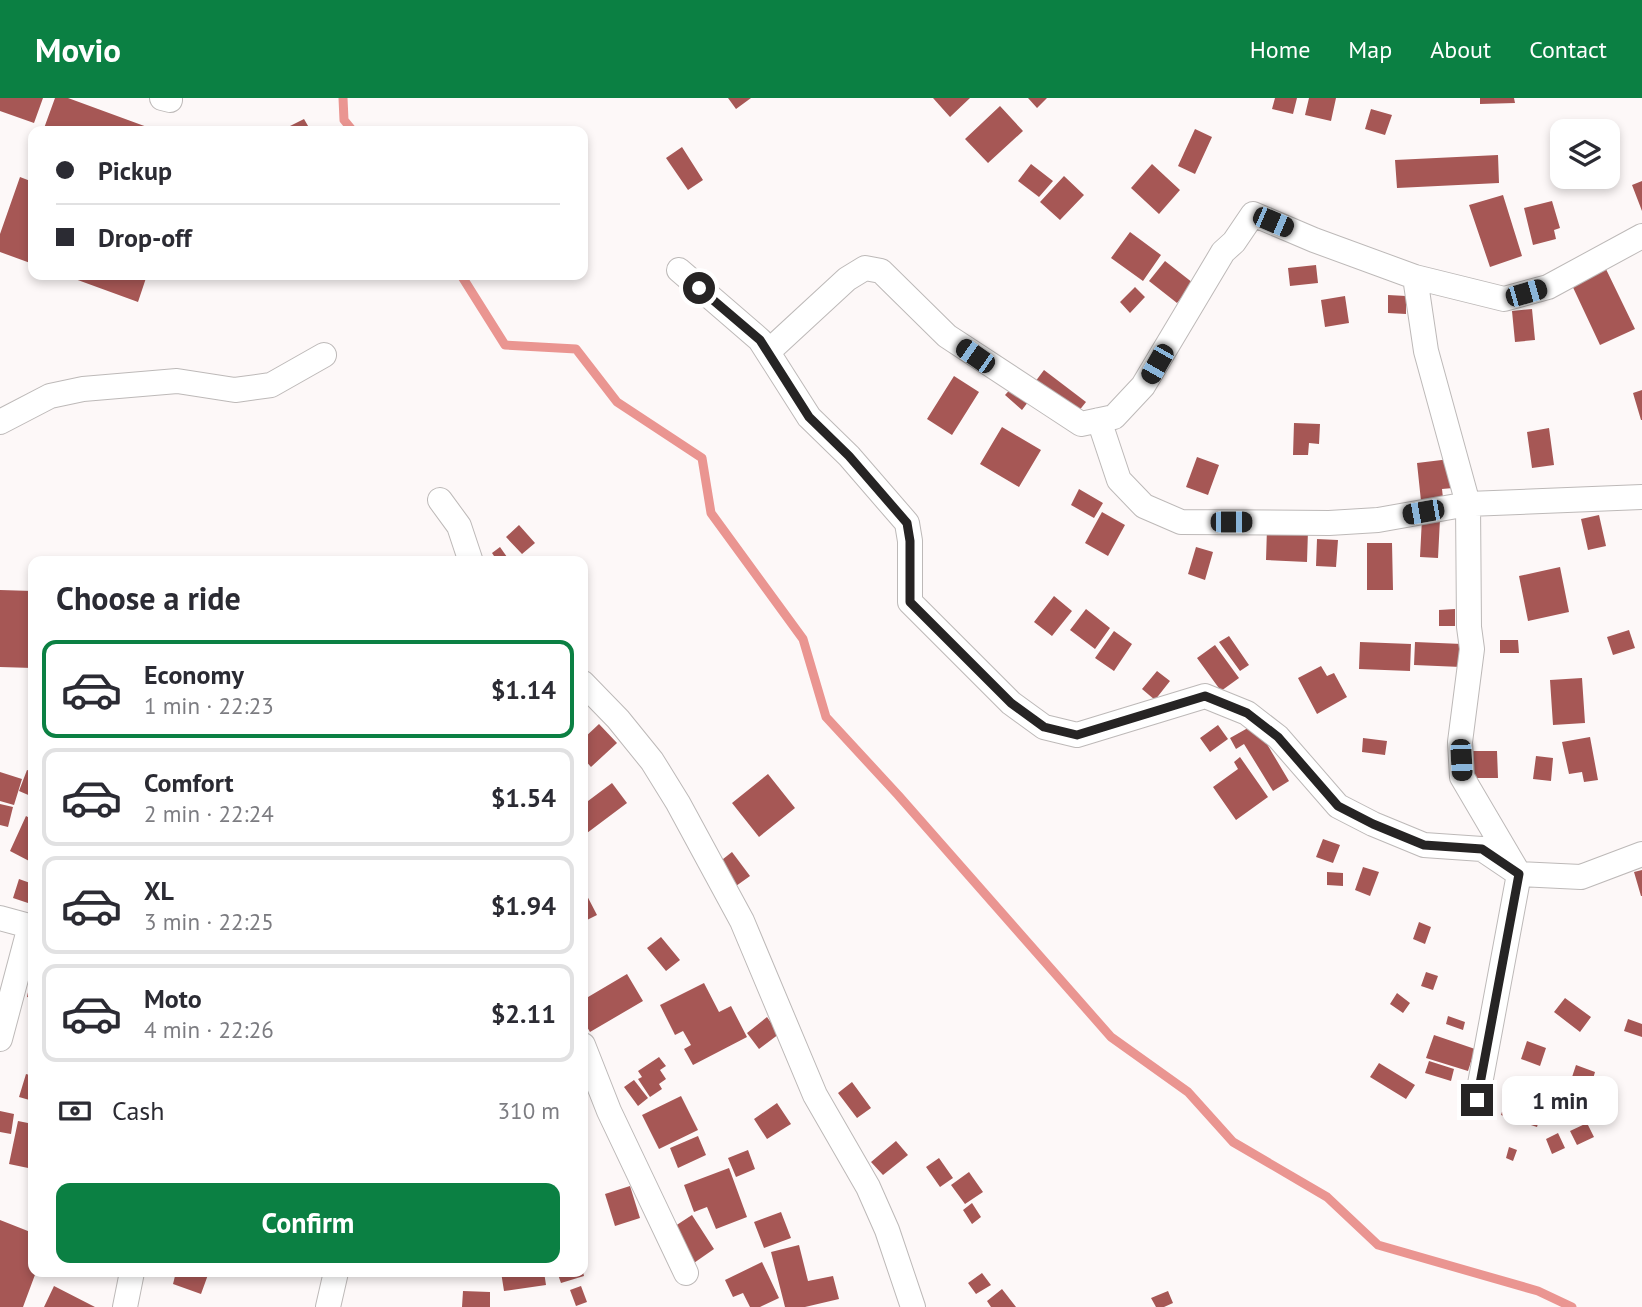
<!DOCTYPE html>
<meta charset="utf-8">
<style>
body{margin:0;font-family:"PT Sans",sans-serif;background:#f2f2f3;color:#2b2b33;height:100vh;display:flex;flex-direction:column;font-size:26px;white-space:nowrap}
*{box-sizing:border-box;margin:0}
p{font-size:23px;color:#7c7c81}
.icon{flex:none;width:38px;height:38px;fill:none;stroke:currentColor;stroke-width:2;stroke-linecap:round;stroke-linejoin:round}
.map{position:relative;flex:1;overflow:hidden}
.drawer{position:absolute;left:28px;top:458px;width:560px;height:721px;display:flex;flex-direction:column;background:#fff;border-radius:14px;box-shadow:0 4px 10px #0003}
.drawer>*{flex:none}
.banner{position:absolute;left:28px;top:28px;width:560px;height:154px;border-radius:14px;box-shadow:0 4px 10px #0003;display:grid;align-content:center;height:154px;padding:0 28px;background:#fff}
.buttons{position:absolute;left:1550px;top:21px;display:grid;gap:14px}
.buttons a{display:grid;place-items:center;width:70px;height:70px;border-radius:14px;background:#fff;box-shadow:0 4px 10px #0003;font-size:35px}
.end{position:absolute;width:32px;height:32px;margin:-16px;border:9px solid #262424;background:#fff;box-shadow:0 0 0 4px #fff}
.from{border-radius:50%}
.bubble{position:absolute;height:49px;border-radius:14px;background:#fff;box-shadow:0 4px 10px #0003;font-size:23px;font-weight:600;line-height:49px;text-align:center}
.car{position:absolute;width:21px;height:42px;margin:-21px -10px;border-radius:9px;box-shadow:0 0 5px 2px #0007;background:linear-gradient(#222 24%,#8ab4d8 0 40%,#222 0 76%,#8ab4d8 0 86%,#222 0)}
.banner b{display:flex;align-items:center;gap:24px;height:66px;font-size:26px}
.banner b+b{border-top:2px solid #e1e1e2}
.banner i{width:18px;height:18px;background:#2b2b33}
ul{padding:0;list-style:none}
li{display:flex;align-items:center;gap:21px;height:98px;margin:0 14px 10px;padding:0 14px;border:4px solid #e1e1e2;border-radius:14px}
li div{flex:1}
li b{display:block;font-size:26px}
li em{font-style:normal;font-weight:600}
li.on{border-color:#0b8043}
li>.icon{width:63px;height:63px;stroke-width:1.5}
h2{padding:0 28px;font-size:32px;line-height:84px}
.pay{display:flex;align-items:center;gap:18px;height:77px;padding:0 28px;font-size:26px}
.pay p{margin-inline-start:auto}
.action{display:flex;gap:14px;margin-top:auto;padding:14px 28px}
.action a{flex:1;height:80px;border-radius:14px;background:#0b8043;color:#fff;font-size:28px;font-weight:600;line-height:80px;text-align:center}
header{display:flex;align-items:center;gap:42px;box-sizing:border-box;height:98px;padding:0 35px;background:#0b8043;color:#fff}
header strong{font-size:33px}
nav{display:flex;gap:38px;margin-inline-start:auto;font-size:24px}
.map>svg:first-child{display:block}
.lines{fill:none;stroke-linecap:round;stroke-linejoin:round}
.stream{stroke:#ea9591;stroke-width:9}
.building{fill:#a65755}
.street-casing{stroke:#bdb9b8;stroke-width:26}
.street{stroke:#fff;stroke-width:24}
.route{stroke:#262424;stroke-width:9}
</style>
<header>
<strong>Movio</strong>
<nav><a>Home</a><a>Map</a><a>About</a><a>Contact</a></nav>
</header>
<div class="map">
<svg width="1642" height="1209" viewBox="0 0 1642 1209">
<rect width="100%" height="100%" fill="#fdf8f8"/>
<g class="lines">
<path class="stream" d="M343,0l1,22 9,11
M461,177l44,70 71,4 41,53 85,56 9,55 92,126 23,78 72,78 213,242 77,55 45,50 94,55 51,48 160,46 34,16"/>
</g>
<path class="building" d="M0,0h43l-9,25 -34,-12z
M55,0h13l90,33h-115z
M728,0h23l-15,11z
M933,0h37l-20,19z
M1028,0h19l-10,10z
M1275,0h22l-4,16 -21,-5z
M1309,0h27l-5,23 -26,-6z
M1480,0h34l1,5 -35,1z
M1000,8l23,25 -35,32 -23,-24z
M1371,11l21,6 -7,20 -20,-6z
M304,21l7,12h-21l-2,-4z
M1195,31l17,8 -17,37 -17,-8z
M682,49l21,33 -15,10 -22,-32z
M1498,57l1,28 -102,5 -2,-28z
M1031,66l22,17 -14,16 -21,-16z
M1152,66l28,26 -21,24 -28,-26z
M1064,78l20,19 -24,25 -20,-18z
M20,79l13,5v82l-33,-12v-18z
M1642,83v30l-10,-26z
M1503,97l19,61 -32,11 -21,-62z
M1552,103l8,27 -6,2 2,9 -23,6 -9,-37z
M1130,134l31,23 -18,26 -32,-23z
M1165,163l28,22 -16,20 -28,-22z
M1316,167l2,18 -28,3 -2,-18z
M1604,167l31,64 -35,16 -30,-64z
M64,177h83l-9,27z
M1135,189l10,10 -15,16 -10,-11z
M1388,197l18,1v18l-18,-1z
M1345,198l4,27 -24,4 -4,-27z
M1532,211l3,31 -20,2 -3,-31z
M1044,272l42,32 -12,15 -42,-31z
M954,278l25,16 -27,43 -25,-16z
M1015,286l16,14 -9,12 -17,-15z
M1642,292v30h-1l-8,-27z
M1294,325l26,1 -1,20 -10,-1 -1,12h-15z
M1002,329l39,23 -22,37 -39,-23z
M1549,330l5,37 -22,3 -5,-36z
M1197,359l22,8 -11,30 -22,-8z
M1450,361l3,29 -11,1 1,9 -22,3 -4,-38z
M1079,391l24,14 -9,15 -23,-13z
M1102,414l23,13 -17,31 -23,-13z
M1599,417l7,31 -18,4 -7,-31z
M1422,420l18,1 -2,39 -18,-1z
M519,427l16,18 -13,11 -16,-17z
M1267,430l41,2 -1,32 -41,-2z
M1317,441l21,1 -2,27 -20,-1z
M1367,445h25l1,47h-26z
M500,449l7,10 -9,5 -6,-9z
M1196,449l17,5 -8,28 -17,-6z
M1560,469l9,45 -41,9 -9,-45z
M0,492l33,1v77l-33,-1z
M1054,498l18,15 -20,25 -18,-14z
M1086,511l24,19 -15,21 -25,-19z
M1455,511v17h-16v-16z
M1629,532l6,18 -22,7 -6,-18z
M1114,533l18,13 -18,27 -19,-13z
M1229,538l20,29 -9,6 -21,-29z
M1500,542h18l1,13h-19z
M1360,544l51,2 -1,27 -51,-2z
M1415,544l47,2 -1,23 -47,-2z
M1215,547l24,33 -18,13 -24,-33z
M1321,568l6,10 7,-3 13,24 -30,17 -19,-36z
M1157,573l13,10 -15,19 -13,-11z
M1582,580l3,45 -32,2 -3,-45z
M599,626l18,19 -26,24 -8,-9v-19z
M1255,626l34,57 -16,10 -29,-47 -8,5 -6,-11z
M1218,627l10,14 -18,13 -10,-14z
M1590,639l8,43 -14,2 -2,-10 -13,2 -7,-32z
M1363,640l24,3 -2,14 -23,-3z
M1470,653h27l1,27h-28z
M1536,658l17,2 -2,23 -18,-2z
M1240,659l28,40 -32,23 -23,-33 25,-18 -4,-7z
M27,672l6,2v25l-14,-6z
M0,674l22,7 -8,26 -14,-4z
M768,676l27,34 -36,29 -27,-34z
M612,685l15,20 -44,33v-43l5,8z
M0,706l13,3 -5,20 -8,-2z
M26,718l7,4v43l-23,-12z
M1323,741l17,6 -7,18 -17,-6z
M732,754l18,24 -14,10 -18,-23z
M1363,769l16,5 -9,24 -15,-6z
M1642,772v26h-1l-7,-24z
M1327,774l16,1v13l-16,-1z
M19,781l14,5 -5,19 -15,-5z
M583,790l14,27 -14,7z
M1419,824l12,5 -6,17 -12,-5z
M661,839l19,23 -14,11 -19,-23z
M1426,874l12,4 -5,14 -12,-4z
M32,875h1v25l-6,-1z
M627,876l16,27 -53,31 -7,-12v-20z
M704,885l15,29 12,-6 16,31 -54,28 -9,-16 7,-4 -8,-14 -8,4 -15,-30z
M1397,895l13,10 -7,10 -13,-9z
M1565,900l26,19 -11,15 -26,-20z
M1448,918l17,6 -2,8 -17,-6z
M767,919l12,17 -20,15 -12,-16z
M1628,921l14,5v13l-18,-6z
M1434,937l41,14 -7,22 -42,-13z
M1527,943l19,7 -6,18 -19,-7z
M659,959l7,9 -6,4 6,9 -7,5 3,5 -12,8 -12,-18 4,-2 -4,-6z
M1429,963l25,8 -3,12 -26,-8z
M1379,965l36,22 -9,14 -36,-22z
M1576,967l19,7 -6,21 -20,-7z
M26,976l7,2v25l-14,-4z
M634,982l14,18 -10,8 -14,-19z
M852,984l19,26 -14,10 -19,-25z
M1509,992l36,11 -8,26 -36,-12z
M681,998l17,34 -39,19 -17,-34z
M777,1005l14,21 -24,15 -13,-20z
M0,1013l14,3 -3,20 -11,-2z
M18,1023l15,3v45l-24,-5z
M1587,1025l7,14 -17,8 -7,-14z
M1558,1035l7,15 -13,6 -6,-15z
M698,1038l8,19 -28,13 -8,-20z
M896,1043l12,14 -25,20 -12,-13z
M1509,1049l8,3 -4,11 -7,-3z
M748,1052l7,19 -19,8 -8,-19z
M939,1060l14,20 -13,9 -14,-20z
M729,1070l18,49 -31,12 -9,-22 -13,5 -10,-27z
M969,1074l14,20 -18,12 -14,-19z
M630,1088l10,32 -25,8 -10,-32z
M972,1105l9,14 -9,7 -9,-14z
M781,1114l10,26 -27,10 -10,-26z
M692,1117l22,34 -23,16 -22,-35z
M0,1122l33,13v39h3l-13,35h-23z
M799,1147l9,36 25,-5 6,23 -34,8h-20l-14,-55z
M762,1164l17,36 -19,9h-10l-7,-14 -10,4 -8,-17z
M176,1174h33l-8,22 -28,-10z
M501,1174h43l2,13 -42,6z
M557,1174h26l1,4 -23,7z
M982,1175l9,12 -15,9 -8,-11z
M54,1188l41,21h-51z
M581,1188l6,16 -11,4 -6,-16z
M1002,1191l14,18h-25l-4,-6z
M463,1193l27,1v15h-28z
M1168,1193l5,12 -9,4h-8l-5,-9z"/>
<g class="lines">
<defs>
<path id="street" d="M162,0l8,2
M679,172l81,70 49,77 40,39 58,67 3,18v61l101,101 33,24 33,8 128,-39 42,17 31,24 60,69 35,18 51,21 58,4 37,25 62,3 61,-23
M1415,179l11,74 42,153 1,123 3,22 -12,93 2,35 57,97 -42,226
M769,253l78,-72 18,-11 16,3 66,65 134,88 33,-7 29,-31 80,-134 11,-10 19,-28 61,26 101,37 89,22 44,-12 94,-51
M1099,322l20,60 25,26 37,16 148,1 49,-3 90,-16 174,-7
M0,324l50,-26 33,-7 94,-8 58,9 36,-5 53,-30
M440,402l19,26 12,36
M583,585l35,36 34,42 26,42 64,118 73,174 53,92 19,43 26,77
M0,820l33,9
M0,941l30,-113
M583,947l26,66 77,162
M125,1209l7,-35
M328,1209l8,-35"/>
</defs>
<use href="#street" class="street-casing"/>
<use href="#street" class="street"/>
</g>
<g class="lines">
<path class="route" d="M699,190l61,52 49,77 40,39 58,67 3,18v61l101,101 33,24 33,8 128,-39 42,17 31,24 60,69 35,18 51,21 58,4 37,25 -42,226"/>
</g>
</svg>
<div class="buttons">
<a><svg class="icon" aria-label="layers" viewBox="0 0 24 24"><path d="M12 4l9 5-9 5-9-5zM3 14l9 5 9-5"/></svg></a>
</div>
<i class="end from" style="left:699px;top:190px"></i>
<i class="end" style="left:1477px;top:1002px"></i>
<div class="bubble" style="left:1502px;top:978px;width:116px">1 min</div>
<i class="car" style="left:1273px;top:124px;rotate:113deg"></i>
<i class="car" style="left:1526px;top:195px;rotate:74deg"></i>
<i class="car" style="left:975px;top:258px;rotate:305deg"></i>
<i class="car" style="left:1157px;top:266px;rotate:210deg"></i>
<i class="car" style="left:1423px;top:414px;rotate:260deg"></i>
<i class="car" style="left:1231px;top:424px;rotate:90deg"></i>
<i class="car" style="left:1461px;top:662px;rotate:177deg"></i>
<div class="banner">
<b><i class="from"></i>Pickup</b>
<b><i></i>Drop-off</b>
</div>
<section class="drawer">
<h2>Choose a ride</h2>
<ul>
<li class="on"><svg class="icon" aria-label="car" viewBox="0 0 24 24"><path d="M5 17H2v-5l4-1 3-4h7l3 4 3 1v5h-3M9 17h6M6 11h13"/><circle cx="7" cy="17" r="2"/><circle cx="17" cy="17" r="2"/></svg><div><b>Economy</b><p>1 min · 22:23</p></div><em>$1.14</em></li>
<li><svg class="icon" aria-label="car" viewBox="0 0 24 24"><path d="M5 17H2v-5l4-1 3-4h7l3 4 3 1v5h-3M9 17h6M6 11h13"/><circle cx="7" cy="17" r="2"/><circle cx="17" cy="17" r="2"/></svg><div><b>Comfort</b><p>2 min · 22:24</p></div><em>$1.54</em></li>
<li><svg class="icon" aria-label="car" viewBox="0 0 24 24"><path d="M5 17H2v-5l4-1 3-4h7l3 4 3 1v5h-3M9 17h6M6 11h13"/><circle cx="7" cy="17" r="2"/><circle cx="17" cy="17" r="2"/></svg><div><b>XL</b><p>3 min · 22:25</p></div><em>$1.94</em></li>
<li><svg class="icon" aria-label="car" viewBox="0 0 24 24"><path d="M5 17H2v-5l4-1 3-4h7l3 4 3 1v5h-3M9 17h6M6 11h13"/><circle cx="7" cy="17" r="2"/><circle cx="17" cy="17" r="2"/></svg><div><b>Moto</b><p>4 min · 22:26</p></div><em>$2.11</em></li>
</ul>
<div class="pay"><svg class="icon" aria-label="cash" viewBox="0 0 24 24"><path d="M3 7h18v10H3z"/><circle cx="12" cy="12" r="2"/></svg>Cash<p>310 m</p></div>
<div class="action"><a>Confirm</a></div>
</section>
</div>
